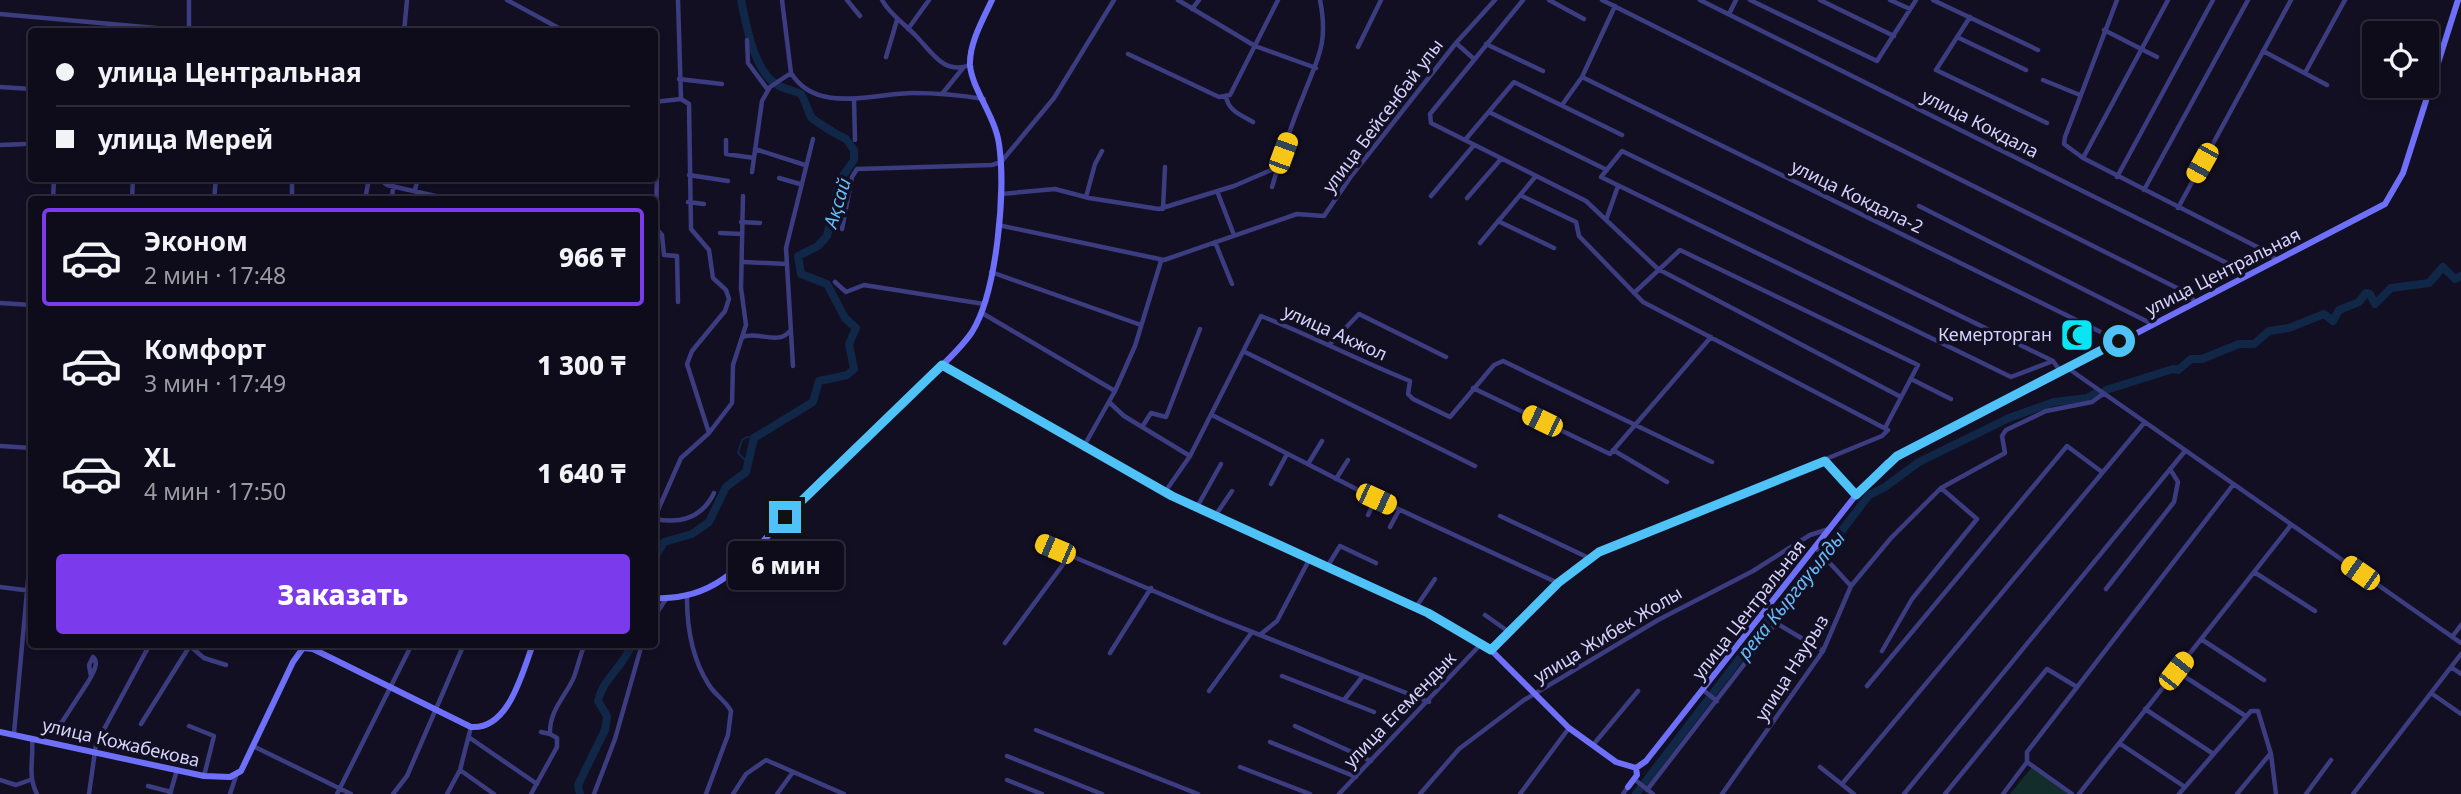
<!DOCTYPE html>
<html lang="ru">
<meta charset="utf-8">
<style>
body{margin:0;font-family:"Noto Sans",sans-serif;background:#171423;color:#f1f3f6;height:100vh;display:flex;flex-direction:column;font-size:26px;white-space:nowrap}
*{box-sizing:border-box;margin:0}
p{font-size:23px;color:#9b9ba2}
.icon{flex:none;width:38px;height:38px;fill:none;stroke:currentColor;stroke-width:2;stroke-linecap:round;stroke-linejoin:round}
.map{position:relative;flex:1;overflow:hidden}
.details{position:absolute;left:28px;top:196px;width:630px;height:452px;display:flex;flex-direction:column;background:#0e0b1a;border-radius:7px;box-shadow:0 4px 10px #0003,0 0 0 2px #2e2b39}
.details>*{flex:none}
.hud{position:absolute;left:28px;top:28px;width:630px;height:154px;border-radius:7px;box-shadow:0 4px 10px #0003,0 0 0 2px #2e2b39;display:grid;align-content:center;height:154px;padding:0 28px;background:#0e0b1a}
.fabs{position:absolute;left:2362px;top:21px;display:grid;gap:14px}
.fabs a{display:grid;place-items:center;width:77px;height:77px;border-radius:7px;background:#0e0b1a;box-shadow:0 4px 10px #0003,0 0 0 2px #2e2b39;font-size:35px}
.end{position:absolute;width:32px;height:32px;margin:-16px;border:9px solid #4fc3f7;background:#111;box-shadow:0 0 0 4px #111}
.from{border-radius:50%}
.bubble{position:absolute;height:49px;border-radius:7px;background:#0e0b1a;box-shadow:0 4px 10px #0003,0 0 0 2px #2e2b39;font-size:23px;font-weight:800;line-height:49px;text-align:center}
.car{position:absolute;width:21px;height:42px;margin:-21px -10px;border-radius:9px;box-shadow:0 0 5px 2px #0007;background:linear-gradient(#f5c518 24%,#345 0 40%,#f5c518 0 76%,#345 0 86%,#f5c518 0)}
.hud b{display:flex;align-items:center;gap:24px;height:66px;font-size:26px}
.hud b+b{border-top:2px solid #2e2b39}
.hud i{width:18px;height:18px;background:#f1f3f6}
ul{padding:12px 0 0;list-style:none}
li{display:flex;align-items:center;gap:21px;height:98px;margin:0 14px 10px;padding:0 14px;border:4px solid transparent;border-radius:7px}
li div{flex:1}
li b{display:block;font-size:26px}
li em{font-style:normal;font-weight:800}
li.active{border-color:#7c3aed}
li>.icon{width:63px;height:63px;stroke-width:1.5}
.button{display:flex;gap:14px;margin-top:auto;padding:14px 28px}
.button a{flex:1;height:80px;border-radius:7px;background:#7c3aed;color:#fff;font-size:28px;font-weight:800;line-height:80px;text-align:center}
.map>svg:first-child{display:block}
.green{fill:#122d2b}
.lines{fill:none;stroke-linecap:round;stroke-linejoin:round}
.stream{stroke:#102747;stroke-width:2}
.river{stroke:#102747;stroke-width:8}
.street{stroke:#3c3c81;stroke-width:4.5}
.secondary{stroke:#6e70f9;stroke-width:6}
.route{stroke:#4fc3f7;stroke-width:9}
.labels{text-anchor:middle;stroke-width:7;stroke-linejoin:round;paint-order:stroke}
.street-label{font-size:18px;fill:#d6d3fd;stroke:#120f23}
.poi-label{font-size:18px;fill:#d6d3fd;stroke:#120f23;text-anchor:end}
.water-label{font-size:19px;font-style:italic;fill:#66bbf9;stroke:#120f23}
</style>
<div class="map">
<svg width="2461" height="794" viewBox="0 0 2461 794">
<rect width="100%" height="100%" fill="#120f23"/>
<path class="green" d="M2032,767l36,27h-58z"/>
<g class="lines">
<path class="stream" d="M747,462l-9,-9 4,-13 5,-3 7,1"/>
<path class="river" d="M2106,390l67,-21 5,1 13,-11h11l37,-15h15l15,-13 20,-3 35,-14 9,7 6,-11 20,-8 7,-9 4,1 5,10 16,-16 38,-5 14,-16 12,12 6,-3
M654,559l10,-17 28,-8 17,-12 17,-35 20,-15 8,-34 59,-36 6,-21 28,-6 7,-6 -5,-25 7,-16 -11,-10 -18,-34 -26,-10 -3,-18 20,-10 9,-10 13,-56 14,-20v-10l-8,-11c-5,-2 -32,-18 -35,-22 -4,-8 -5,-15 -10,-23 -8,-4 -18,-5 -25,-10 -22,-13 -30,-60 -35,-84
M580,794l-2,-9 27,-55 2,-14 -9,-15c5,-23 24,-32 34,-57
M1636,794l136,-178 24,-22 32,-39 9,-18 32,-42 16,-8 34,-25 90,-44 45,-16 33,-4 9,-5"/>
<path class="street" d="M507,0l59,32
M678,0l3,99
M782,0l9,73c26,42 83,20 122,20 24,0 47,2 71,6
M847,0l13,16
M882,0c9,16 22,23 34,36 16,16 27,39 54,29
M1178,0l77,46 61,22
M1523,0l-93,114 1,9 155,78 72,68 243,128
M1549,0l35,19
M1602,0l587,294 6,8
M1700,0l533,266 13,10
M1750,0l127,61 39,-61
M1820,0l74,36
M1890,0l20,9
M1933,0l105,50
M2168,0l-85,158 186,95 7,7
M1192,9l7,-9
M0,14l189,17
M1729,14l7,-14
M1970,17l-34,53 111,53
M908,29l21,-29
M2104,30l53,27
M189,32v-32
M404,32l3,-32
M1957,37l69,33
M747,40l1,23 20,27
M1456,43l18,16
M1486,44l57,27
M1358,47l23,-47
M2263,51l64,34
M1128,54l91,43 11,-2 48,-95
M886,57l11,-37
M2305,73l40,-73
M1582,77l537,264
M679,79l43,5
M2043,80l37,15
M0,87l32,2
M942,94l21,-26
M1226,96c2,15 15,19 27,26
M854,99l1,41
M654,102l27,-3
M1562,105l20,-28 33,-71
M1489,112l118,58
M726,140v14l28,4
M1465,140l49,-58 108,53
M0,145l25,-1
M755,149l50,16
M2083,158l-19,-14 1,-7 52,-137
M752,172l10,-71 8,-14 21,-14
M689,175l39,6
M2117,177l96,-177
M292,178v22
M378,178l9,7 66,15
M779,178l21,6
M1272,187c9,-30 18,-60 30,-88 15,-40 27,-54 18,-99
M415,190l3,-12
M2144,190l104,-190
M1217,191l17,44
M1001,194l54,-5 34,9 70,11 75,-23 44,-19
M1431,196l43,-51
M1086,197l9,-33 7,-13
M1467,198l34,-39
M53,200l1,-22
M132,200l1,-22
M214,200l2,-22
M365,200l4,-22
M392,200l1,-14
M688,202l16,2
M1919,206l233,118
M2178,208l113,-208
M1163,209l2,-42
M1606,220l12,-34
M1498,221l56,27
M741,222l19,1
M998,225l166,35 133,-46 27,2 28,-41 104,-132 39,-43
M654,226l8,9 2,20 13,1 1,46
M656,226l1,-56
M842,229l10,-52 5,-8 135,-4 9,-3 53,-64 60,-98
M720,233l22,1
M1215,242l17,42
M1480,243l56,-67
M744,262l43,2
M991,272l150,53
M835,282l11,10 18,-7 120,19
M1634,293l46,-43 238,115 -33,63
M0,303l32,2
M982,313l133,78
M654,317l4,1
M743,337c15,-6 34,8 46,-5
M1330,344l29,-30 87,43
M1245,352l230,114
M654,360l1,-5
M2053,361l-42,16 -410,-200 21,-26 431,210 8,11
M793,366l-7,-118 27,-109
M2069,369l392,274
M1911,379l40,20
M1473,388l137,66 101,-117
M1109,402l15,14 66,40
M1212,415l156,80 190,88
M1142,427l9,-14 15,4 34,-88
M709,433l23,-30 1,-38 13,-40 -5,-37 2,-92
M0,446l32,2
M1084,446l31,-55 20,-45 26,-85
M1613,450l54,32
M1824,461l32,34
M1308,464l14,-23
M1336,479l12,-19
M1271,484l16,-30
M1165,492l25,-36 71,-140c51,20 99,45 149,65l-2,13 5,5 37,18 44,-52 9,-4 209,101
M1197,507l24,-43
M1368,515l8,-16
M1215,516l17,-25
M1500,516l89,42
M654,519l27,-61 28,-25 -22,-69 5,-13 33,-40 4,-12 -3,-9 -13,-12 -4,-28 -18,-21 -2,-125 -8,-5
M655,519c26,5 47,-1 59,-26
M1390,527l9,-17
M1041,543l176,75 212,84
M1816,548l35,38
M1327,567l13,-21 36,17
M2254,572l61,39
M0,587l32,4
M2106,589l68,-87 4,-20 -8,-13
M687,598c0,30 5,61 22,87 6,10 16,15 22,26l-3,24 -22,59
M1416,607l19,-28
M1485,615l24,17
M654,617l12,-18
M1261,634l16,-13 32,-61
M2452,637l9,-12
M2201,639l63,41
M1005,643l65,-88
M295,644l8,4 2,-4
M190,646l14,12 22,7
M1491,650l67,-67 41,-31 283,-116 6,-6 -245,-128 -64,-66 -3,-14 -56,-27
M1882,651l30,-52 65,-80 -36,-31
M1110,653l41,-65
M2451,667l10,7
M2176,671l68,44
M1282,676l92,36
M1867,686l200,-240 35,26
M1703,690l14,11
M1209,691l43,-59
M2431,693l30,21
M1344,700l19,-24
M2145,709l67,44
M141,724l50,-80
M189,726l25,10 -10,40
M1295,726l76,35
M1036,730l162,64
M541,732l9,2
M14,733l18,-196
M32,738c2,21 -5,37 5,56
M470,738l67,46
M43,739l4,-11 15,-6 26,-40c4,-7 12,-19 5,-25l-4,8 2,11
M1270,742l86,35
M2119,743l66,44
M1593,745l45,-54
M253,746l98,48
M1007,756l95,38
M2027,762l45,32
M1240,767l70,27
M1820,767l34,27
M460,770l34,24
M1634,779l19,15
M0,780l16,5 14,-5
M1007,780l35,14
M1842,784l302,-361
M148,786l23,6
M1647,790l129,-167 47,28
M89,794l7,-50 54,-100
M170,794l7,-24
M230,794l6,-18
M337,794l75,-150
M393,794l14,-18 57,-132
M447,794l13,-24 11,-43
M531,794l26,-47v-9l-7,-4c-1,-24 16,-38 24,-57 4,-11 6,-22 11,-33
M594,794l21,-55 27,-95
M733,794l13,-20 20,-14 78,34
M777,794l16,-22
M1339,794l142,-150
M1420,794l39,-45 65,-49 134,-80 95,-49 57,-36 19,-6
M1520,794l49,-66
M1623,794l5,-7
M1722,794l101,-143 28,-65 40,-48 50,-50 64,-35 -3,-17 4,-6 40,-19 46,-9 11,-8
M1904,794l281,-343
M1945,794l102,-125 30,18
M2003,794l24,-32v-10l206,-267
M2079,794l212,-269
M2179,794l72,-83h7l13,43 5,40
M2237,794l33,-40
M2306,794l25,-34
M2353,794l108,-140"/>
<path class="secondary" d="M942,365l230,131 272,125 47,29 78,78 47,34 20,6
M654,598c72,4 99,-50 144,-95 41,-42 86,-80 127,-121 16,-16 35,-32 47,-50 25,-40 34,-142 27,-188 -4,-28 -27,-55 -29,-79 -1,-21 13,-46 22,-65
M0,732l204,44 26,1 11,-6 52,-109 10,-14 10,1 158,78c38,3 51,-54 62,-83
M1628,787l9,-12 -1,-7 10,-7 210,-266 31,-32 498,-259 18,-31 55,-173"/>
</g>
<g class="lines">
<path class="route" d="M785,517l157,-152 230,131 256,117 63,37 67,-67 41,-31 226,-91 31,34 41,-39 222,-115"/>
</g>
<defs>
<symbol id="mosque-square" viewBox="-11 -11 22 22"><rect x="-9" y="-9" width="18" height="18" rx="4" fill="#09e5f3" stroke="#120f23"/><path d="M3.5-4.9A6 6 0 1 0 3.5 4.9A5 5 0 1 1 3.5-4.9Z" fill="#111"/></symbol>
</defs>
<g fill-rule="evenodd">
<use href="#mosque-square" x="2058" y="316" width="38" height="38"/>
</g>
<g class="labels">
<g class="street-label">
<text transform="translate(1383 116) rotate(-53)" y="6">улица Бейсенбай улы</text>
<text transform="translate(1980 124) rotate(27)" y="6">улица Кокдала</text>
<text transform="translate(1857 197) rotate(26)" y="6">улица Кокдала-2</text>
<text transform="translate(2223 272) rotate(-27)" y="6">улица Центральная</text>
<text transform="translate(1335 333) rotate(24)" y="6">улица Акжол</text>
<text transform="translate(1749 610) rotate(-52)" y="6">улица Центральная</text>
<text transform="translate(1608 635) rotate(-31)" y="6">улица Жибек Жолы</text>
<text transform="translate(1792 668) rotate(-58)" y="6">улица Наурыз</text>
<text transform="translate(1400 710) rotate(-46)" y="6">улица Егемендык</text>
<text transform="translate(121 743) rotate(13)" y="6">улица Кожабекова</text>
</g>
<g class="poi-label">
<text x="2052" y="341">Кемерторган</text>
</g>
<g class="water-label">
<text transform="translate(837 203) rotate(-73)" y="7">Ақсай</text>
<text transform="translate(1791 595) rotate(-51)" y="7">река Кыргауылды</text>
</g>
</g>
</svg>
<div class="fabs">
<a><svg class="icon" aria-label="locate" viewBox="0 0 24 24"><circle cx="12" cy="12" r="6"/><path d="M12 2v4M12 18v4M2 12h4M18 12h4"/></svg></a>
</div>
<i class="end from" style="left:2119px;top:341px"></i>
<i class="end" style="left:785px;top:517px"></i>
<div class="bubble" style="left:728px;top:541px;width:116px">6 мин</div>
<i class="car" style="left:1283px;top:153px;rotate:20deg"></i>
<i class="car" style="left:2202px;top:163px;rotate:209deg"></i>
<i class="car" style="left:1542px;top:421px;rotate:296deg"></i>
<i class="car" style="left:1376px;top:499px;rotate:115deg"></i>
<i class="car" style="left:1055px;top:549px;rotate:293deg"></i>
<i class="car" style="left:2360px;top:573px;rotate:305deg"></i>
<i class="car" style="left:2176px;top:671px;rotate:38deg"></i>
<div class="hud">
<b><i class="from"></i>улица Центральная</b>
<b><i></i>улица Мерей</b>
</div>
<section class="details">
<ul>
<li class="active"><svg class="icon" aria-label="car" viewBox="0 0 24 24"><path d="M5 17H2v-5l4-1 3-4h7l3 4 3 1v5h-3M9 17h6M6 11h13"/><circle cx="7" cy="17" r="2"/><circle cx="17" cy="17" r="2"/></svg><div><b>Эконом</b><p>2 мин · 17:48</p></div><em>966 ₸</em></li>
<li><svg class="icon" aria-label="car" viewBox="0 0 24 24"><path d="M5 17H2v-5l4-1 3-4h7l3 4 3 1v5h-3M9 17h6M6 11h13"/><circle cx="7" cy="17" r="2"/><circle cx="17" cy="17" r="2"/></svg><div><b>Комфорт</b><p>3 мин · 17:49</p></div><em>1 300 ₸</em></li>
<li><svg class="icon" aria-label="car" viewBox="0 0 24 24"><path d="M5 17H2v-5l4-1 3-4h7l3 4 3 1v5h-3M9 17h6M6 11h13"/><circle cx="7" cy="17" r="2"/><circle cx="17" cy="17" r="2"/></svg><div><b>XL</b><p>4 мин · 17:50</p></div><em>1 640 ₸</em></li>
</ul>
<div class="button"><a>Заказать</a></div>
</section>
</div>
